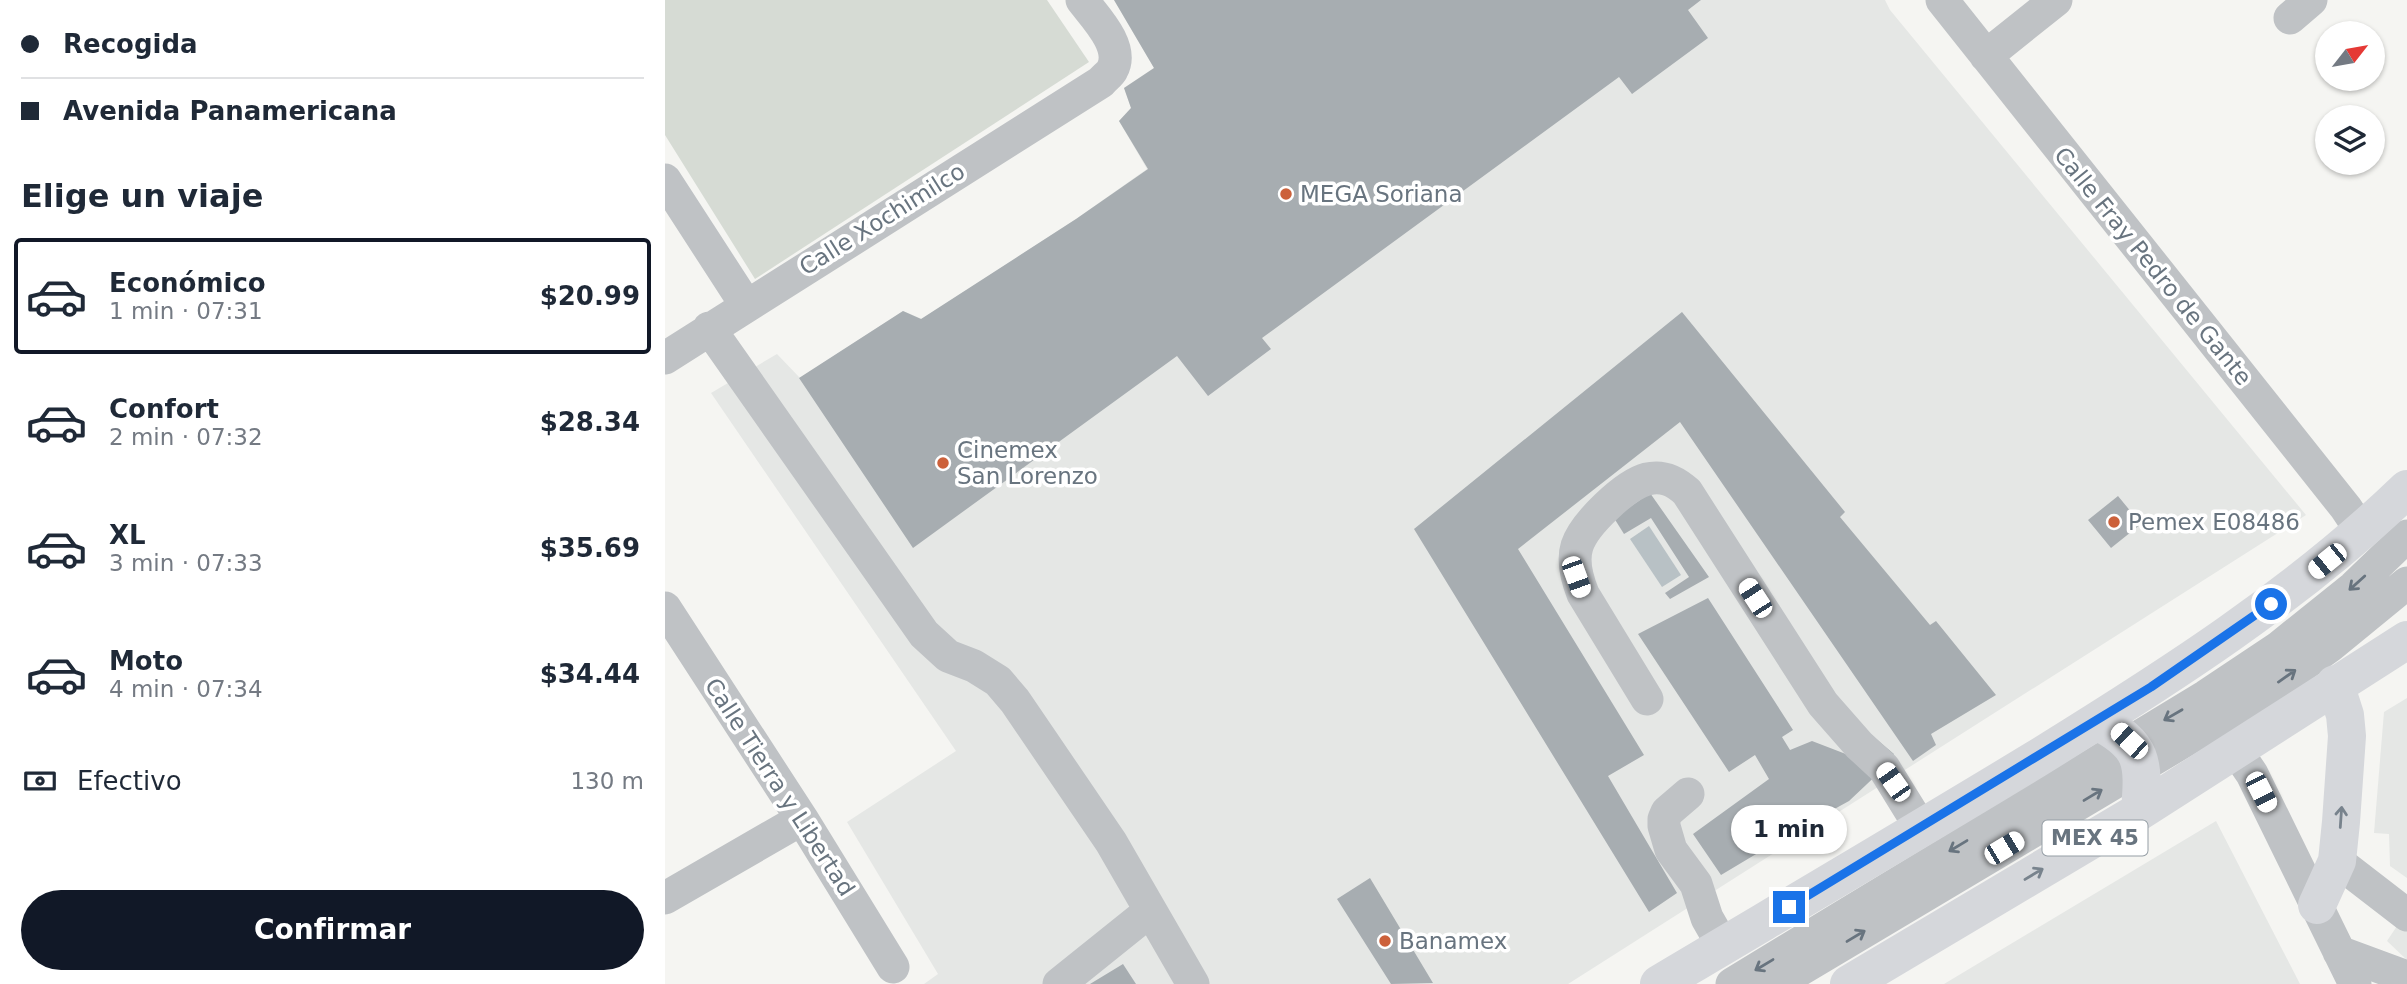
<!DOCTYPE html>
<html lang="es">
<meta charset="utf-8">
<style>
body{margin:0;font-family:"DejaVu Sans",sans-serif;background:#f6f6f7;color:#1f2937;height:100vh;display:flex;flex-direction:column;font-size:26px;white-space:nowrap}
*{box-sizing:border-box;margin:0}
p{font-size:23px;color:#747a83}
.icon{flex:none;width:38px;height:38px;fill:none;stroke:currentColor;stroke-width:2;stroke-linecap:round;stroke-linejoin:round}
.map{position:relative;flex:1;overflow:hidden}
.side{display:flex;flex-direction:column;background:#fff;width:665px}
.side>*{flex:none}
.hud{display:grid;align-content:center;height:154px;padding:0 21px;background:#fff}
.needle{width:46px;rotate:59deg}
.fabs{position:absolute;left:1650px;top:21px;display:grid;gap:14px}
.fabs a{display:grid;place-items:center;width:70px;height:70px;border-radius:50%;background:#fff;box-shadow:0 2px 5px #0004;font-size:35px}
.end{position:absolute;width:32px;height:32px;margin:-16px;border:9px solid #1a73e8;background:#fff;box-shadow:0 0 0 4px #fff}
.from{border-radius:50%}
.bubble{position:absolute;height:49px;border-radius:24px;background:#fff;box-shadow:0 2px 5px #0004;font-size:23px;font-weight:600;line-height:49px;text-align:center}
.car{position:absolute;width:21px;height:42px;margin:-21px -10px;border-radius:9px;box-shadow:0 0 5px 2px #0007;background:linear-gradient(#fff 24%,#345 0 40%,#fff 0 76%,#345 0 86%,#fff 0)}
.hud b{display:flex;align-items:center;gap:24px;height:66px;font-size:26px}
.hud b+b{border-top:2px solid #e0e1e3}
.hud i{width:18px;height:18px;background:#1f2937}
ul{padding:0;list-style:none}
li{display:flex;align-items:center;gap:21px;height:116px;margin:0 14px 10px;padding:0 7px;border:4px solid transparent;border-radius:7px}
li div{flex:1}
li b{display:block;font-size:26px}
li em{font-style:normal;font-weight:600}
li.current{border-color:#111827}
li>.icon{width:63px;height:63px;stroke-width:1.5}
h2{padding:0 21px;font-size:32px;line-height:84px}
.pay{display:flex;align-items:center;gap:18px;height:77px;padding:0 21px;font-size:26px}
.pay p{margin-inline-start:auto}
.button{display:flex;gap:14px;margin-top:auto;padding:14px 21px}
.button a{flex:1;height:80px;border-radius:42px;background:#111827;color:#fff;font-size:28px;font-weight:600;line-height:80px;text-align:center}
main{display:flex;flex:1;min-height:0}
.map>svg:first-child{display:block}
.built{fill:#e5e7e5}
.green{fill:#d6dbd4}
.water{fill:#b8c1c5}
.building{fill:#a7adb1}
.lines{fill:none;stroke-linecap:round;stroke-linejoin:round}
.minor{stroke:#bfc2c5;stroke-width:33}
.major{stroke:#d5d7db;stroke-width:38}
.oneway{stroke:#68747f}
.oneway2{stroke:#78838d}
.route{stroke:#1a73e8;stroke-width:9}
.poi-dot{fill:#cc613b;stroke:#fff;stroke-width:2.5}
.labels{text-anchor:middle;stroke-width:7;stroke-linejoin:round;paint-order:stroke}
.shield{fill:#fff;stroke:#959ea5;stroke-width:2}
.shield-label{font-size:21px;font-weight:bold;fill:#68747f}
.poi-label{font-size:23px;fill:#68747f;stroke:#fff;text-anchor:start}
.street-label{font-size:23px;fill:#68747f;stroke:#fff}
</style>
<main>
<section class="side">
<div class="hud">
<b><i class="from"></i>Recogida</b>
<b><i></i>Avenida Panamericana</b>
</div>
<h2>Elige un viaje</h2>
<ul>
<li class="current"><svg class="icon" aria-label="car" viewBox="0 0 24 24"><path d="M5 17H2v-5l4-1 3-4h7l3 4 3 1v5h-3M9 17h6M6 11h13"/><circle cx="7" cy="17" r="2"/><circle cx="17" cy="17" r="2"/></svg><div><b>Económico</b><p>1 min · 07:31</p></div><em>$20.99</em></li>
<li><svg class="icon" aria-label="car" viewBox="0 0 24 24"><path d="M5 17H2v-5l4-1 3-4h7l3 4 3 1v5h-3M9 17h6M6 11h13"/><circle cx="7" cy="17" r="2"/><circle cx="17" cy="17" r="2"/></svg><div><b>Confort</b><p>2 min · 07:32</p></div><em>$28.34</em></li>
<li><svg class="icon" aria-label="car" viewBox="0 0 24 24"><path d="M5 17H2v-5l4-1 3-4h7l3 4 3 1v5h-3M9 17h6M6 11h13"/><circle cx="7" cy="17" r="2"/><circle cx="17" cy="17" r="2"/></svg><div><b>XL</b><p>3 min · 07:33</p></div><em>$35.69</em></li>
<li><svg class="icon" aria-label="car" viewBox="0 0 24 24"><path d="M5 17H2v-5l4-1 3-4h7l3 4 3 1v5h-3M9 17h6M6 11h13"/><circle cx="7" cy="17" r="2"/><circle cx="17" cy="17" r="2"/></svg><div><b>Moto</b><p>4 min · 07:34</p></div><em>$34.44</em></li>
</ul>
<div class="pay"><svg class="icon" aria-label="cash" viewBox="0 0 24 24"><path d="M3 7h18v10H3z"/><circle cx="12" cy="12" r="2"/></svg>Efectivo<p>130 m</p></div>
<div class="button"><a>Confirmar</a></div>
</section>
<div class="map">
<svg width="1742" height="984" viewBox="0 0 1742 984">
<rect width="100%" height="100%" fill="#f5f5f2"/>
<path class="built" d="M449,0h771l5,10 416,505 -738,469h-644l14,-10 -91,-152 109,-71 -245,-358 66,-39 23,24 103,-67 19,8 154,-100 71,-50 -28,-48 12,-13 -7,-20 30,-20z
M1742,698v180l-17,-12 -1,-32 -15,-1 10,-121z
M1551,821l84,163h-356z
M1742,911v49l-20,-19z"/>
<path class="green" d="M0,0h382l42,62 -334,217 -90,-144z"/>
<path class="water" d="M984,526l32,49 -19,12 -32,-48z"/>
<path class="building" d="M449,0h587l-13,10 20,28 -76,56 -13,-17 -357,261 9,11 -63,47 -31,-40 -264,192 -114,-170 104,-67 18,8 155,-100 72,-50 -29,-48 12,-13 -7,-20 30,-20z
M1017,312l163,200 -5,5 90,108 6,-4 60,74 -65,39 5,11 -23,16 -233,-339 -162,127 126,206 -36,21 69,117 -28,19 -235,-383z
M985,493l59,84 -39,22 -5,-6 24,-16 -38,-59 -27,16 -10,-16z
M1453,496l23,28 -30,24 -23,-28z
M1043,598l85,132 -11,7 8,13 22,-9 39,15 18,-23 25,21 -10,14 -35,33 -51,28 -77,46 -28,-41 76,-55 -14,-24 -26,17 -91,-138z
M705,878l63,105 -42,1 -54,-85z
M458,964l13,20h-46z"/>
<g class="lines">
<path class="minor" d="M1277,0l404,508 16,24
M1625,18l21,-18
M1321,56l70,-56
M0,180l81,125
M44,328l215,306 24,22 26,10 24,15 17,20 96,141 82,142
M0,358l436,-276c3,-4 9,-8 11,-12 13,-23 -17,-53 -30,-70
M0,608l137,211 91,148
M982,699l-64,-105c-6,-15 -11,-32 -6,-48 7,-22 48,-61 70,-67 16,-4 28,2 40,13l136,212 36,41 25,23 37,60
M1570,749l17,25 103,210
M1023,794l-21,18 -3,7v7l7,24 25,34 11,34 16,28
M1672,861l70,54
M0,898l137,-79
M1674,952l68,25
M394,984l91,-73
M1067,984l474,-288 72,-48 76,-61 53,-51
M1111,984l482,-287 72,-51 77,-63"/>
<path class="major" d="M1432,721c47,24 47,41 43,90
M1652,905l20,-44 4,-39 6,-86 -2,-21 -10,-31
M994,984c126,-75 252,-149 377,-225 131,-81 260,-163 371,-270
M1184,984l291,-173 267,-171"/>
</g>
<defs><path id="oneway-shaft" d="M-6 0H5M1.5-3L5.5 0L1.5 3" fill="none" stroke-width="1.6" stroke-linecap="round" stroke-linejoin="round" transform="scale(1.75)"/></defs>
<g class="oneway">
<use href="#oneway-shaft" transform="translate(1692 583) rotate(138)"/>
<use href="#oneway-shaft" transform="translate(1622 676) rotate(-35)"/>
<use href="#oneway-shaft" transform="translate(1508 715) rotate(150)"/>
<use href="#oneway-shaft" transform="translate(1428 795) rotate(-31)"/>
<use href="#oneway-shaft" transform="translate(1293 846) rotate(149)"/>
<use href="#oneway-shaft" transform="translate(1191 936) rotate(-31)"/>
<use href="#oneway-shaft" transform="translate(1099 965) rotate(149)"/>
</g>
<g class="oneway2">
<use href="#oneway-shaft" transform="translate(1676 817) rotate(-86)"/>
<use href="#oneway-shaft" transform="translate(1369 874) rotate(-31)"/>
</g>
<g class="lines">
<path class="route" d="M1124,907l362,-220 120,-83"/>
</g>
<g class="poi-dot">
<circle cx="621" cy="194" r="7"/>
<circle cx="278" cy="463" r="7"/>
<circle cx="1449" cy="522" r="7"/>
<circle cx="720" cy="941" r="7"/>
</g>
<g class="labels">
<rect class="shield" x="1377.5" y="820.5" width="105" height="35" rx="5"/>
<g class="shield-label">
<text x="1430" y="845">MEX 45</text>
</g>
<g class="poi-label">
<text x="635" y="202">MEGA Soriana</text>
<text x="292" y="458">Cinemex<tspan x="292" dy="26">San Lorenzo</tspan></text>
<text x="1463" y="530">Pemex E08486</text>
<text x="734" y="949">Banamex</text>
</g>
<g class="street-label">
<text transform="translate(217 219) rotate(-32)" y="8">Calle Xochimilco</text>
<text transform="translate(1488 266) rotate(51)" y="8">Calle Fray Pedro de Gante</text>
<text transform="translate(115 787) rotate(57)" y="8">Calle Tierra y Libertad</text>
</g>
</g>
</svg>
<div class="fabs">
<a><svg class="needle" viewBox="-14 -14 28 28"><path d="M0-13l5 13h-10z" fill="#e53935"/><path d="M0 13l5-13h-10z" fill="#747a83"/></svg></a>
<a><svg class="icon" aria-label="layers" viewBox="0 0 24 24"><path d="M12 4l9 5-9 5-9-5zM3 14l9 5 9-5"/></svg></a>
</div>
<i class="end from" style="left:1606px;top:604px"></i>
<i class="end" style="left:1124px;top:907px"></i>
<div class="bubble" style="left:1066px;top:805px;width:116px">1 min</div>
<i class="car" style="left:1662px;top:561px;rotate:231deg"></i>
<i class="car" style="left:911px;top:577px;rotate:160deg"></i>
<i class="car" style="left:1090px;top:598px;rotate:327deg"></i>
<i class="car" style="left:1464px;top:741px;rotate:313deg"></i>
<i class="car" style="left:1228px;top:782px;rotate:325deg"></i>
<i class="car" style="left:1596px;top:792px;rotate:153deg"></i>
<i class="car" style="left:1339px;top:848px;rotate:59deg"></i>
</div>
</main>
